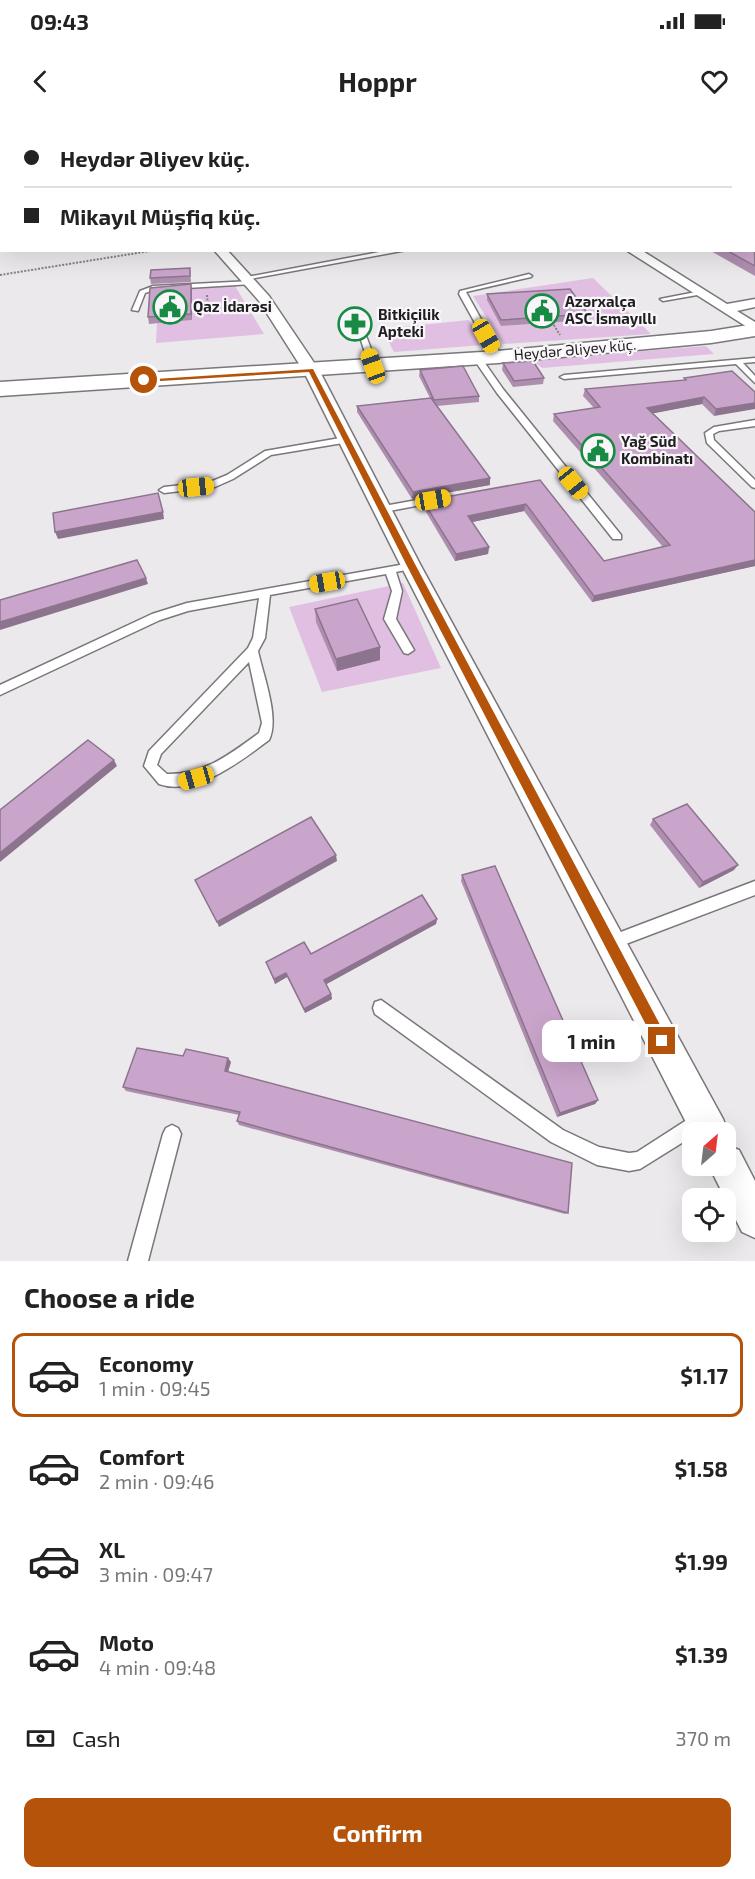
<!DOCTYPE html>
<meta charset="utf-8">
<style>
body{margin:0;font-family:"Exo 2",sans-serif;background:#f2f2f2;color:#222;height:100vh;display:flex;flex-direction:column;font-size:22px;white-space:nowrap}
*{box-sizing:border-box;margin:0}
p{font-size:20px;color:#767676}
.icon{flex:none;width:33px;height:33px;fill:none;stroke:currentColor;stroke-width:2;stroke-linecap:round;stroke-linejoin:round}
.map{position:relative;height:1141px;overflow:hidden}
.drawer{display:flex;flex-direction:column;background:#fff;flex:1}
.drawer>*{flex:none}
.top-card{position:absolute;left:0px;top:0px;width:756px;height:132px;box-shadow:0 6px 24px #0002;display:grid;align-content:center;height:132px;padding:0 24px;background:#fff}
.needle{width:39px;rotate:28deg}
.controls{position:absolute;left:682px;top:1002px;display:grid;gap:12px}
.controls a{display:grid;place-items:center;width:54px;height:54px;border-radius:12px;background:#fff;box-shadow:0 6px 24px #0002;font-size:30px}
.end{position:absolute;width:27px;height:27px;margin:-14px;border:8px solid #b45309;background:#fff;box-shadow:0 0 0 3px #fff}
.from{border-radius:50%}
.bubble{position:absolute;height:42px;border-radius:12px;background:#fff;box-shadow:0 6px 24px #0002;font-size:20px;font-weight:700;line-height:42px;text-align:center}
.car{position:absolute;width:18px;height:36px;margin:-18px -9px;border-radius:8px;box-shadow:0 0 4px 2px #0007;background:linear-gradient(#f5c518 24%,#345 0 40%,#f5c518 0 76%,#345 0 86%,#f5c518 0)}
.top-card b{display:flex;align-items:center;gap:21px;height:57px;font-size:22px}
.top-card b+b{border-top:2px solid #e0e0e0}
.top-card i{width:15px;height:15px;background:#222}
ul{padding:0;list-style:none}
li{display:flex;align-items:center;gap:18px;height:84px;margin:0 12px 9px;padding:0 12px;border:3px solid transparent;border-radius:12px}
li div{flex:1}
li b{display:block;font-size:22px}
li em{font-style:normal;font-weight:700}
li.current{border-color:#b45309}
li>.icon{width:54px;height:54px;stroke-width:1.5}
h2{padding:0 24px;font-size:27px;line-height:72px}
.pay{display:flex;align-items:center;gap:15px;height:66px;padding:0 24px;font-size:22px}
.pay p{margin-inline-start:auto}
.primary-button{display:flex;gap:12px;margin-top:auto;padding:12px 24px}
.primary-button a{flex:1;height:69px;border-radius:12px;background:#b45309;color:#fff;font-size:24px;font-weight:700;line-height:69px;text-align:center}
.status{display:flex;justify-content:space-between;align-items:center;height:42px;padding:0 30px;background:#fff;direction:ltr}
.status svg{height:16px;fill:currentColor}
header{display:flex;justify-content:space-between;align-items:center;height:78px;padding:0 24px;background:#fff;font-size:27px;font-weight:700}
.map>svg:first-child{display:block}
.green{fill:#e1bfe2}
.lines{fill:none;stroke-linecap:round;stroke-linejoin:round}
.lane-casing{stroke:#797779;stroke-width:3}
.street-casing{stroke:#797779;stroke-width:3}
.secondary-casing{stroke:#797779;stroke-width:3}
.path{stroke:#838183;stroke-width:2;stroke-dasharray:2 1.5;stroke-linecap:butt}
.lane{fill:#fff;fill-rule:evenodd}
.street{fill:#fff;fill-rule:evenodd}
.secondary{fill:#fff;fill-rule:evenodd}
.wall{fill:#ae8eaf}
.shaded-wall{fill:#8d748e}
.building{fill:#caa5cb;stroke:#8d748e;stroke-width:1.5}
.route{fill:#b45309}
.labels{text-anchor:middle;stroke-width:4.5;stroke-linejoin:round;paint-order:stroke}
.far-poi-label{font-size:15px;font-weight:bold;fill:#1f1e1f;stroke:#f9f6f9;text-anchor:start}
.far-street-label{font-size:15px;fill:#1f1e1f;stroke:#f9f6f9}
</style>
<div class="status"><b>09:43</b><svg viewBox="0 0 49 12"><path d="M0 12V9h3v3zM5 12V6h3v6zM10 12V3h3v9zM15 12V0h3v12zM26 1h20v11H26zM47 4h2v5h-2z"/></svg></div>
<header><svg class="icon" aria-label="back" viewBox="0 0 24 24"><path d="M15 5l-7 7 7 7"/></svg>Hoppr<svg class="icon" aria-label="heart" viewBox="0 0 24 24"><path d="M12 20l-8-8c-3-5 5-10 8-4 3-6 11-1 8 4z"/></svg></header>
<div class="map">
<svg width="755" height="1141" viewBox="0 0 755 1141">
<rect width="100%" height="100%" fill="#ece9ec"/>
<path class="green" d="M593,158l58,56 -148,10 -30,-48z
M235,166l29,48 -108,9 1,-20 35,-3v-27l-31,-3z
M469,200l14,25 -89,7 -12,-23z
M706,226l8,8 -172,14 -5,-4 -30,3 -2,-5z
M403,463l38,85 -119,24 -33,-85z"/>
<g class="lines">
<defs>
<path id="lane" d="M0,62h2v4h-2z
M390,130h17l-162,30 -3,-2z
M529,154l3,2 -1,1 -65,15 36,65 -7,2 -36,-65 1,-3z
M251,161l3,2 -1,1 -99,6 -9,3 -7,18 -6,-1 8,-19 13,-5z
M701,171l3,2 -1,1 -40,7 -3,-2z
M358,211l7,2 12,32 -1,2 -7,-2z
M474,236h6l23,33 118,146v4h-8l-116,-146 -24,-35z
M755,238v4l-12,1 12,13v7l-19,-19 -172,15 -4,-2 4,-2z
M755,300v6l-36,5 -6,3 1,6 41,40v8l-3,-1 -45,-44 -2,-10 9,-6z
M346,317l4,3 -1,2 -78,13 -38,24 -18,8 -51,6 -5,-3 5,-3 46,-5 17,-7 38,-24z
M439,376l3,1v4l-58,11 -5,-3 5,-3z
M411,443l4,1 1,2 -1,2 -19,4 6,19 -6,28 18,31 -6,4 -4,-1 -20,-34 8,-28 -6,-17 -116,21 -5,43 -7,13c5,24 22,67 11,89 -27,20 -73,57 -110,44l-15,-18 5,-15 99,-103 5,-10 6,-40 -71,13 -28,9 -160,75v-10l152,-71 35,-11zM249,542l13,61 -3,10c-29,21 -55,42 -92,41l-10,-9 4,-11z
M755,761v14l-145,55 -5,-2 -3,-5 3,-5z
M381,880l182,130 36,17 30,6 8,-1 59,-38 6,-3 6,3 3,6c-3,8 -9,12 -18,12v4l-53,33 -11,2 -32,-6 -46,-23 -176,-128 -2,-6 2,-6z
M172,1005l6,3 3,6 -33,127h-20l35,-127 3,-6z"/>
<path id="street" d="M97,0h10l1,2h-10z
M417,0h11l1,2h-11z
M683,0h18l-19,2z
M754,29h1v6h-1z
M754,72h1v6h-1z
M754,94h1v6h-1z
M214,130h13l42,46 50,74 102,196 302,553 5,13 -2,4v-4h-33v4l-292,-570 -98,-196 -44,-69z
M626,130h15l86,54 28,-5v8l-18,4 18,11v10z
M726,1025l13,5 16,31v57l-13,-6 -33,-66h17z"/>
<path id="secondary" d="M755,204v12l-44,7 -213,20 -498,33v-14l498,-31 213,-20z"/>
</defs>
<use href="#lane" class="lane-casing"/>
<use href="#street" class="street-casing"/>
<use href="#secondary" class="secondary-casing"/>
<path class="path" d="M0,155l156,-25
M207,175l2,21
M552,202l8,13"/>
<use href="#lane" class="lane"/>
<use href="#street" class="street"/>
<use href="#secondary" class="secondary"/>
</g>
<path class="wall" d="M755,118v38l-46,-26h45z
M190,148l1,14 -40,2 -1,-6z
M191,164l1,36 -43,4 -1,-7z
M487,174l101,20 -2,6 -85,6 -14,-26z
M503,243l41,15 -1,6 -30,3 -11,-17z
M420,250l59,26v6l-42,4 53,79 -78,14 -55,-87v-6l73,-8 -11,-22z
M732,251l-18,45 -12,-12 -49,9 102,99v54l-163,36 -68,-91 -52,11 17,25 -1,7 -33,7 -32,-54v-6l117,-21 64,81 59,-14 -110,-126 1,-7 40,-6 -11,-12 2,-7 99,-9v-2z
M315,489l65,38v13l-43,11 -21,-49z
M653,699l81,51 -35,18 -49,-63z
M462,755l136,225 -3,4 -38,13 -96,-236z
M437,799l-1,5 -110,60 5,10 1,5 -27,14 -18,-36 -12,7 -9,-22 45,-8z
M183,936l48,6 -3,10 340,141 -3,1 -326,-89 -2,-4 2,-6 -113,-24 -3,-4z"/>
<path class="shaded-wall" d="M191,164l1,6v30l-1,-6z
M704,277l-2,7 -57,11 2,-7z
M755,283v6l-41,7 2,-7z
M490,358v7l-78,14 1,-7z
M526,384l-2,7 -56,12v-7z
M163,392l1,7 -106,20 -3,-7z
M489,427l-1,7 -33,7 1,-7z
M755,440v6l-163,36 2,-6z
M146,458l2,6 -148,46v-8z
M380,527v13l-43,11 -1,-12z
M114,640l3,6 -117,96v-9z
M336,735l1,6 -118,66 -2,-5z
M738,745l-4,5 -35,18 4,-6z
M437,799l-1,5 -111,61 -1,-5z
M286,853l1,4 -12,7 -1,-5z
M331,874l1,5 -27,14 -1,-4z
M228,938l3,4 -4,13 -2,-4z
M598,980l-3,4 -38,13 3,-4z"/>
<path class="building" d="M704,0h51v7l-1,-5h-46z
M754,118l1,28 -29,-16h28z
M190,148v8l-40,2 1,-8z
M191,164v30l-43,3 2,-29z
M570,169l18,25 -87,6 -14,-26z
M533,241l11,17 -30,3 -11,-18z
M463,246l16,30 -45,4 -14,-30z
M732,251l23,21v11l-39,6 -12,-12 -57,11 108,104v48l-161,36 -68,-92 -58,12 21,31 -33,7 -33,-53 117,-21 64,81 66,-16 -116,-131 46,-7 -15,-18 101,-9 -2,-2z
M431,278l59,80 -77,14 -56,-86z
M158,373l5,19 -108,20 -2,-19z
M137,440l9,18 -146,44v-22z
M357,479l23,48 -44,12 -21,-50z
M88,620l26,20 -114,93v-43z
M687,684l51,61 -35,17 -50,-63z
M311,697l25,38 -119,67 -22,-42z
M495,746l103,234 -38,13 -98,-238z
M422,775l15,24 -113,61 7,14 -27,15 -18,-36 -12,6 -8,-17 38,-20 7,12z
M137,928l46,8 3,-7 42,9 -3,13 347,92 -4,50 -331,-92 3,-9 -117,-25z"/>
<path class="route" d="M313,249l103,197 250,470 2,5 -2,5 -4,2 -5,-2 -250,-480 -98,-194 -165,10 -4,-2z"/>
<defs>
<symbol id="civic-ring" viewBox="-11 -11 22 22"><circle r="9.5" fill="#f9f6f9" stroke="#178b44" stroke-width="1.5"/><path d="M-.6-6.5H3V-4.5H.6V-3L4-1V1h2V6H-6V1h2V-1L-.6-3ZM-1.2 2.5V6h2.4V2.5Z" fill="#178b44"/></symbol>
<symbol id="pharmacy-ring" viewBox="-11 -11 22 22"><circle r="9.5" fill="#f9f6f9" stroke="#178b44" stroke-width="1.5"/><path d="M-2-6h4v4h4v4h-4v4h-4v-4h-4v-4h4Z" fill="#178b44"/></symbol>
</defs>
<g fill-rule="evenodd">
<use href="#civic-ring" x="151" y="168" width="38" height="38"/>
<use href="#civic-ring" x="523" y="172" width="38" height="38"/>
<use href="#pharmacy-ring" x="336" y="185" width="38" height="38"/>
<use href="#civic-ring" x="579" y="312" width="38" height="38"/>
</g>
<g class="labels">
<g class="far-poi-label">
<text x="565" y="187">Azərxalça<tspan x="565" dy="17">ASC İsmayıllı</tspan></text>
<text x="193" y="192">Qaz İdarəsi</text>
<text x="378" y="200">Bitkiçilik<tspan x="378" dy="17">Apteki</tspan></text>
<text x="621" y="327">Yağ Süd<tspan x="621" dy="17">Kombinatı</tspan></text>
</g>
<g class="far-street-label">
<text transform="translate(575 230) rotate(-5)" y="5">Heydər Əliyev küç.</text>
</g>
</g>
</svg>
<div class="controls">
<a><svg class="needle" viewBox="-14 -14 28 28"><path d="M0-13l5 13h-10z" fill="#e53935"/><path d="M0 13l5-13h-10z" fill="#767676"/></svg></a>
<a><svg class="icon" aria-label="locate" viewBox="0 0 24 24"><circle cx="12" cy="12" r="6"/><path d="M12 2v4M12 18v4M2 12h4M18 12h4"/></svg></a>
</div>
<i class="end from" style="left:144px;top:260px"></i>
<i class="end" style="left:662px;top:921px"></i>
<div class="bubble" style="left:542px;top:900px;width:99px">1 min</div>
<i class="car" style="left:486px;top:216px;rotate:150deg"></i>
<i class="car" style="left:373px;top:246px;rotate:340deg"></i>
<i class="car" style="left:573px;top:363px;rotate:141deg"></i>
<i class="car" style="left:196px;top:367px;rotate:84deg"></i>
<i class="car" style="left:433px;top:380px;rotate:80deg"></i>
<i class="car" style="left:327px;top:462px;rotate:260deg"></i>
<i class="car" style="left:196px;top:658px;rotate:254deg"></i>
<div class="top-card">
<b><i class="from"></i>Heydər Əliyev küç.</b>
<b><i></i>Mikayıl Müşfiq küç.</b>
</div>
</div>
<section class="drawer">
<h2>Choose a ride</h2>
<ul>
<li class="current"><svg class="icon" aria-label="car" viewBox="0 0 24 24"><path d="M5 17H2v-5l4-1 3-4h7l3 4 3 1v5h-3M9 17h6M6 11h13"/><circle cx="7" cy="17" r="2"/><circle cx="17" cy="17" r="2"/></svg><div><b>Economy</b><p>1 min · 09:45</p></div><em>$1.17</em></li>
<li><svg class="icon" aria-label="car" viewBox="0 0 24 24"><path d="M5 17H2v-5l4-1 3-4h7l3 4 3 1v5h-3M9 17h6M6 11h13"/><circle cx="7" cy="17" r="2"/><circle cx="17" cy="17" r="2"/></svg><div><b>Comfort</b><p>2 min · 09:46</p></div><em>$1.58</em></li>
<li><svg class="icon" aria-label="car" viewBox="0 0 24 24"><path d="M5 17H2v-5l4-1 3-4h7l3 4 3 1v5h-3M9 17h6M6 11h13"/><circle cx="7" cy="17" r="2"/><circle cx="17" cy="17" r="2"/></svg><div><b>XL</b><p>3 min · 09:47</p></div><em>$1.99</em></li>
<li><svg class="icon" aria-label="car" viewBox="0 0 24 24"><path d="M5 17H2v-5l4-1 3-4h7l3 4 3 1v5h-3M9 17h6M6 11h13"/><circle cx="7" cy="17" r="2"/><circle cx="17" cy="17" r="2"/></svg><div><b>Moto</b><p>4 min · 09:48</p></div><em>$1.39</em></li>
</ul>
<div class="pay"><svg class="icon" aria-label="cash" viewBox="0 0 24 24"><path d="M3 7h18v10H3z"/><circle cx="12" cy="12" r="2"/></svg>Cash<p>370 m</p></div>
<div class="primary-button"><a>Confirm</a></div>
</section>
